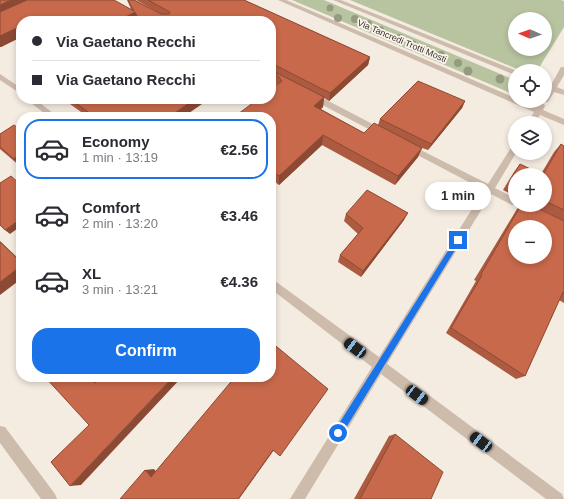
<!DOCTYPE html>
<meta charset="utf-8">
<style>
body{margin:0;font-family:Helvetica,sans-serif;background:#f2f2f3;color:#2b2b33;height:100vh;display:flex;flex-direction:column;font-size:15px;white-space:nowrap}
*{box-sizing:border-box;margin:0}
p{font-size:13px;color:#7c7c81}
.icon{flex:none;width:22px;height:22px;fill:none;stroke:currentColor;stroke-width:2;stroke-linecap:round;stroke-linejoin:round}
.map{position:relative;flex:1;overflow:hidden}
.details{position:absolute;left:16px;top:112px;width:260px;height:270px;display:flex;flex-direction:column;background:#fff;border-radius:16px;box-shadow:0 2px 6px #0003}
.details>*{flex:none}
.banner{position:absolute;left:16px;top:16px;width:260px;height:88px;border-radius:16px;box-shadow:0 2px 6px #0003;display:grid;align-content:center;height:88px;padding:0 16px;background:#fff}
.needle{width:26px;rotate:272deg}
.buttons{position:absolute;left:508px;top:12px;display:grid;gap:8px}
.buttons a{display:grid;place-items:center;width:44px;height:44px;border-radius:50%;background:#fff;box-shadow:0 2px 6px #0003;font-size:20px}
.end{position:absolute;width:18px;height:18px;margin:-9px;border:5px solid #1a73e8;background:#fff;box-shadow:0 0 0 2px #fff}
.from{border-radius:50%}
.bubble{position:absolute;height:28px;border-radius:14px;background:#fff;box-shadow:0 2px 6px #0003;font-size:13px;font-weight:700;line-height:28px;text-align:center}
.car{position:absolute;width:12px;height:24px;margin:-12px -6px;border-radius:5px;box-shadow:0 0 3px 1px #0007;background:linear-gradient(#222 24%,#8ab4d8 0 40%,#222 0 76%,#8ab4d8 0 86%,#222 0)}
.banner b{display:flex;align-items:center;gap:14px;height:38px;font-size:15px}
.banner b+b{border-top:1px solid #e1e1e2}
.banner i{width:10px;height:10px;background:#2b2b33}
ul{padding:7px 0 0;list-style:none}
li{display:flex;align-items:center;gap:12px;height:60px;margin:0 8px 6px;padding:0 8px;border:2px solid transparent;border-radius:16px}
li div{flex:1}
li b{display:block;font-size:15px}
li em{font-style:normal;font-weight:700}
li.active{border-color:#1a73e8}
li>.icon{width:36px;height:36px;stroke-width:1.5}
.button{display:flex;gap:8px;margin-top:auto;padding:8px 16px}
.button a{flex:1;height:46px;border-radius:16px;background:#1a73e8;color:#fff;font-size:16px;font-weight:700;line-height:46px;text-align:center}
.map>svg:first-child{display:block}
.green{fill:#b8c4a0;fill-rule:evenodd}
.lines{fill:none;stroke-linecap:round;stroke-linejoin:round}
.minor{fill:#cdbbac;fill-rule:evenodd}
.tree{fill:#969b7f}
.wall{fill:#ac5a40}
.shaded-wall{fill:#8c4a34}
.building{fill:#c8694b;stroke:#8c4a34;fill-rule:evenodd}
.route{fill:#1a73e8}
.labels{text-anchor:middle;stroke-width:3.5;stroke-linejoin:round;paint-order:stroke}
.far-street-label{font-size:9px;fill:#3b302b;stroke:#fbf5ee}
</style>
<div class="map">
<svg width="564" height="499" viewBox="0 0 564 499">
<rect width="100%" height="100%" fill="#f4ebe1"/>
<path class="green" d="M292,0h32l191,80v15z
M350,0h211l3,1v26l-27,44h-15zM515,19h30v30h-30z"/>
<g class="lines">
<path class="minor" d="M278,0h8l229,98v3h8l14,6 1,-3h6l1,2 -2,4 21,9v6l-24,-10 -5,8h-8l7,-11z
M333,0h8l176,71h-2v4z
M561,67h3v8l-7,12 7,3v5l-10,-3 -6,10h-6l3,-1v-7l3,-5 -3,-1v-5l6,2z
M271,73l19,8 1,2 -4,2 -16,-7z
M0,74l21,14v6l-21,-14z
M309,94h6l71,37 1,2 -1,2h-6l-71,-37z
M26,99h9l23,18h-9z
M409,144l79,40 24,-38 3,-1v8h1l-21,35 20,10v7h2h-5l-21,-11 -104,170 175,130 2,5h-18l-165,-125 -76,125h-15l82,-132 -101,-78v-11l108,79 105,-167 -78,-41 -1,-2 1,-2z
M0,426l5,1 50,67 2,5h-16l-41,-56z"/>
</g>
<g class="tree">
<circle cx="330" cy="8" r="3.5"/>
<circle cx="338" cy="18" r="4"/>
<circle cx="355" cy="19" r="4"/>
<circle cx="368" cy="24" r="4"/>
<circle cx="380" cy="30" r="4"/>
<circle cx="400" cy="38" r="4"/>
<circle cx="412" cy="44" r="4"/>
<circle cx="427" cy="50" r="4"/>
<circle cx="441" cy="55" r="4"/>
<circle cx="458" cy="63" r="4"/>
<circle cx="468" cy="71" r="4.5"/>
<circle cx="500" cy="79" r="4.5"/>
</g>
<path class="wall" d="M0,0l131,9 -4,-9h7l27,14 -25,-14h108l126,57 -2,8 -39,36 -5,-3 -1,9 -2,2 43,24 14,-8 2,-6 85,-18 -3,7 -34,42 -6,-2 -4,9 -23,28 -73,-40 -43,40 -8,-6v-62l6,-32 -2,-3v-9l-3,-1h-1v-51h-133v-1l-117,1v16l-20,10h-1z
M68,99h141l-26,18h-95l-18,-13z
M21,130v37l-21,-18v-15z
M561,144l3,2v75l-32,-16h13v-30h-30v21l-12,-6 11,-18 6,-8 21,10 13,-22z
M520,205h11l33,16v82l-5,-3 -34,76 -9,3 -70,-46 30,-52 -2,-1 43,-71z
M346,214l58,6 -43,57 -23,-15 2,-7 18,-21 -14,-13z
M395,434l36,65h-77l35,-63z"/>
<path class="shaded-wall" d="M11,0h23l-34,15v-10z
M135,12l3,8 -1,1h-19z
M21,26v11l-20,10 -1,-1v-10z
M370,57l-2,8 -39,36 1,-8z
M324,97l-1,10 -10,9 1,-10z
M195,99h14l-26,18h-14z
M465,101l-3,7 -34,42 3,-6z
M323,135l-1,10 -43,40v-9z
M422,148l-4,9 -23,28 3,-9z
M21,154v13l-7,-8z
M408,213l-4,7 -43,57 2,-6z
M21,219v7l-11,8 -5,-4z
M0,241l21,20v1l-21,-20z
M21,266v13l-21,16v-13z
M89,377h5l9,10 -8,-4z
M173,377h9l-101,108 -11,1z
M273,450h1l-35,49h-1z
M154,469l6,7 -9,1 -6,-7z"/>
<path class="building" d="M0,0h11l-11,5z
M27,0h87l20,11 -6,-11h6l27,14h8l1,-2 -22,-12h96l126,57 -40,36 -59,-30v1v-43h-131l-5,-9 -17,9h-97v5l-21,10v-24z
M275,72l49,25 -10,9 50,27 10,-10 48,25 -24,28 -75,-41 -44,41 -8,-6v-53h-37l24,-18h13v-10l11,-8z
M418,81l47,20 -34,43 -51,-25z
M70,99h125l-26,18h-74z
M14,125l7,5v24l-7,5 -14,-12v-13z
M561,144l3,2v64l-19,-9v-26h-2z
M520,164l23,11h-28v10l-6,-3z
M11,176l10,9v34l-16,11 -5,-5v-42z
M367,190l41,23 -45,58 -23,-16 23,-27 -17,-14z
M521,205h10l33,16v71h-1l-38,84 -74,-48 31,-53 -1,-1zM515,227h30v30h-30z
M0,242l21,20v4l-21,16z
M271,342l57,47 -48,67 -7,-6 -35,49h-118l25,-29 6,7 84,-100h36z
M45,377h44l6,6 6,-6h72l-103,109 -19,-24 38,-37z
M395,434l48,38 -12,27h-71z"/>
<path class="route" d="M458,237l2,1v4l-119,194 -3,1 -3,-1 -1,-3 1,-3 121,-192z"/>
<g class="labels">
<g class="far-street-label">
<text transform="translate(402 41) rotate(23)" y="3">Via Tancredi Trotti Mosti</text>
</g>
</g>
</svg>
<div class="buttons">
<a><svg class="needle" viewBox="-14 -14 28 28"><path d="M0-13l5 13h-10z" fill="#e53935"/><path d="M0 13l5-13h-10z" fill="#7c7c81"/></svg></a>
<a><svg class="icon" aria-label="locate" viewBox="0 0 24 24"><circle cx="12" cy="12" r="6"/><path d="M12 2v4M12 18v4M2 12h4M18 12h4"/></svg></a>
<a><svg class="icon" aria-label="layers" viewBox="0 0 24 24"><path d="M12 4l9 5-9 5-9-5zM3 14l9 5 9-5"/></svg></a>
<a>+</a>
<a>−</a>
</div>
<i class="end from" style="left:338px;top:433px"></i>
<i class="end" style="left:458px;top:240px"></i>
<div class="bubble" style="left:425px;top:182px;width:66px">1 min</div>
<i class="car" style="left:355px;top:348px;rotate:307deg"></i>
<i class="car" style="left:417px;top:395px;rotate:127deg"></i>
<i class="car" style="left:481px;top:442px;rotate:307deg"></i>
<div class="banner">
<b><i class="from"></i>Via Gaetano Recchi</b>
<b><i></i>Via Gaetano Recchi</b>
</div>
<section class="details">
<ul>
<li class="active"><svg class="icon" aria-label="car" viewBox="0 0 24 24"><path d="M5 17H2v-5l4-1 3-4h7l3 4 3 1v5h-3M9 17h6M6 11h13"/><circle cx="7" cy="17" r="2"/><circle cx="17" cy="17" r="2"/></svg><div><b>Economy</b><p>1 min · 13:19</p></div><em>€2.56</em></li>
<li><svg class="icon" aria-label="car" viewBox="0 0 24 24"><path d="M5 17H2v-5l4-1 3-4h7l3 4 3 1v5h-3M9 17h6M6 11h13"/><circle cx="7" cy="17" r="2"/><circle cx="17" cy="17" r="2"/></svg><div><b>Comfort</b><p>2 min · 13:20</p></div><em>€3.46</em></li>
<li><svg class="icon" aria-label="car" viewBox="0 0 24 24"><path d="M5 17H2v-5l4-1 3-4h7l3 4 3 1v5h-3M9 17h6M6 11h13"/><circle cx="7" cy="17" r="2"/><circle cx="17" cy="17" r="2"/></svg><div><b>XL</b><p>3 min · 13:21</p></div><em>€4.36</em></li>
</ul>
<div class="button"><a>Confirm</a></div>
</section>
</div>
